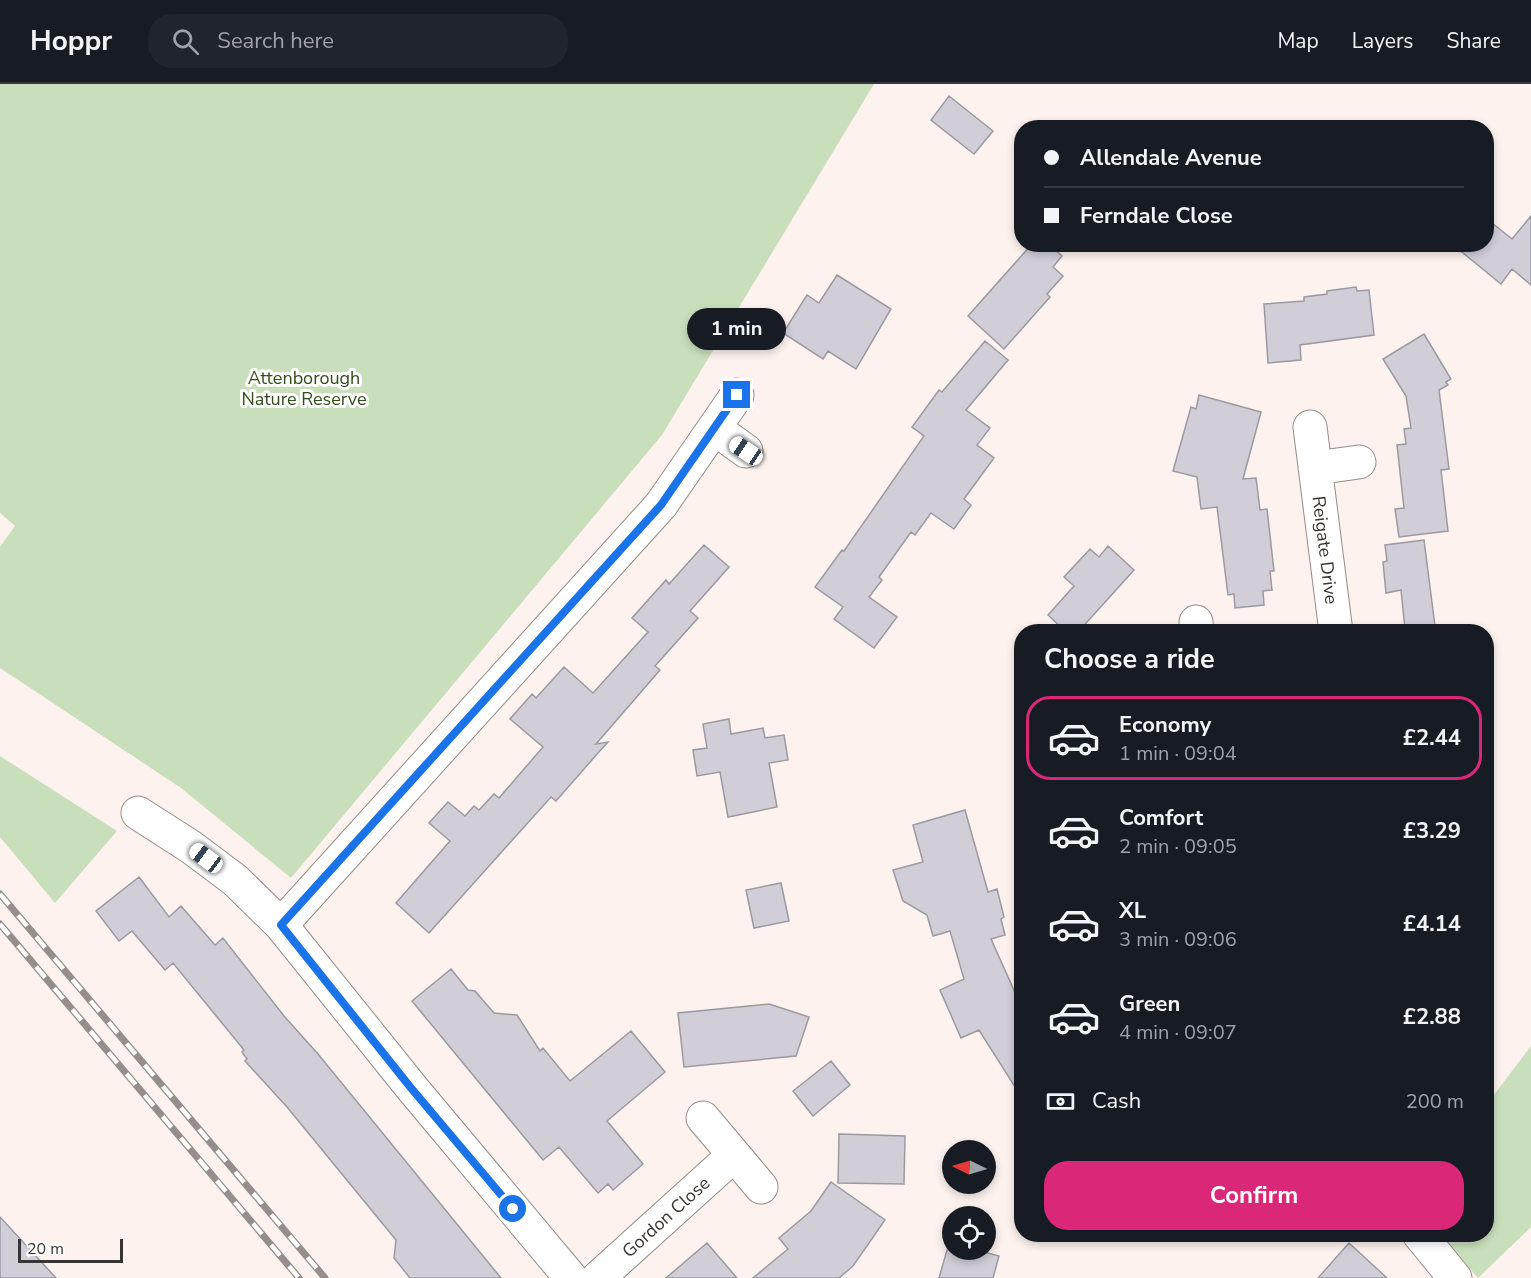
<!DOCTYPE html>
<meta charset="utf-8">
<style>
body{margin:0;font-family:"Nunito Sans",sans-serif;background:#20242c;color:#f1f3f6;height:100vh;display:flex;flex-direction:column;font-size:22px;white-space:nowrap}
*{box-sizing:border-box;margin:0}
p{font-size:20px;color:#9ea1a6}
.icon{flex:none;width:33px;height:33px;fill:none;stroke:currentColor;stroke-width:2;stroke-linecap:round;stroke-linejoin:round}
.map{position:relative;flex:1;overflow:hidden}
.sheet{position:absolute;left:1014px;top:540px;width:480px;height:618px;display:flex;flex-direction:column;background:#171b24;border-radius:24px;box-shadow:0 3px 9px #0003}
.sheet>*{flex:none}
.hud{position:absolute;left:1014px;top:36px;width:480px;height:132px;border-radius:24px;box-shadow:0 3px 9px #0003;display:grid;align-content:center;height:132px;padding:0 30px;background:#171b24}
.needle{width:39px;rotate:275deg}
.tools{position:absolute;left:942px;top:1056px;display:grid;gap:12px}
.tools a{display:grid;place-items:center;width:54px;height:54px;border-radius:50%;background:#171b24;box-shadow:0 3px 9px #0003;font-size:30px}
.scale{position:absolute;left:18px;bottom:15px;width:105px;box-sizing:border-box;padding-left:6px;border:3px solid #383432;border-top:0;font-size:16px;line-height:21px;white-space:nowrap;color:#383432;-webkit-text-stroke:4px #fff;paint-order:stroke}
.end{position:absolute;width:27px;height:27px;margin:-14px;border:8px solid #1a73e8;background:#fff;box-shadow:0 0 0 3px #fff}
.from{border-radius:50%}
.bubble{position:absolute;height:42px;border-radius:21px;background:#171b24;box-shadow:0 3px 9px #0003;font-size:20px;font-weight:700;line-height:42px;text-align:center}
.car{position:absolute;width:18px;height:36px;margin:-18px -9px;border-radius:8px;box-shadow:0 0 4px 2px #0007;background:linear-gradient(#fff 24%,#345 0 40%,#fff 0 76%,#345 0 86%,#fff 0)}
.hud b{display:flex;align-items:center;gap:21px;height:57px;font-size:22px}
.hud b+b{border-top:2px solid #363941}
.hud i{width:15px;height:15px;background:#f1f3f6}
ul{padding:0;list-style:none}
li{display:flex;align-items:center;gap:18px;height:84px;margin:0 12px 9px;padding:0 18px;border:3px solid transparent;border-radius:24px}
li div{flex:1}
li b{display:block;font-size:22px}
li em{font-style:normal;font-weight:700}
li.current{border-color:#db2777}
li>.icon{width:54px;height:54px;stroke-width:1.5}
h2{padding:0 30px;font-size:27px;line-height:72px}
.pay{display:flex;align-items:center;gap:15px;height:66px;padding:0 30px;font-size:22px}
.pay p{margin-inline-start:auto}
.cta{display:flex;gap:12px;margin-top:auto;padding:12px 30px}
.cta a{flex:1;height:69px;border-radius:24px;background:#db2777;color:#fff;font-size:24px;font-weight:700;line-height:69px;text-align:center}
header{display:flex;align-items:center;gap:36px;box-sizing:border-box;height:84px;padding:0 30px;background:#171b24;border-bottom:2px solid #363941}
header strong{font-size:28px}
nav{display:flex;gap:33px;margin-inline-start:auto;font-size:21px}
.search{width:420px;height:54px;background:#20242c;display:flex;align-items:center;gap:15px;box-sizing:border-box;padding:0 21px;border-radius:24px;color:#9ea1a6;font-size:22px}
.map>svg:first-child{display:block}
.green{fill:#c9dfbc}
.building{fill:#d1ced8;stroke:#9b99a2;stroke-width:1.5}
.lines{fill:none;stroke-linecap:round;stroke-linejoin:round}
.street-casing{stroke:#968c88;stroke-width:35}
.street{stroke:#fff;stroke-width:33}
.rail-casing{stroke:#958e8b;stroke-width:7}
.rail{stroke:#fff;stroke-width:4.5;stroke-dasharray:14;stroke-linecap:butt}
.route{stroke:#1a73e8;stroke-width:8}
.labels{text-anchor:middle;stroke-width:6;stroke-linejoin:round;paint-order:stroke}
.park-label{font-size:18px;fill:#2f4d19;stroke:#fff}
.street-label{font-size:18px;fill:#383432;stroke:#fff}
</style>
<header>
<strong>Hoppr</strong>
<div class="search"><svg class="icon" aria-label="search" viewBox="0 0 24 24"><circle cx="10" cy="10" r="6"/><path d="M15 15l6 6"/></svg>Search here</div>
<nav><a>Map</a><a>Layers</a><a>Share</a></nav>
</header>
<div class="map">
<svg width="1531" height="1194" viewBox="0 0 1531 1194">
<rect width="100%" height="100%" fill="#fdf2ee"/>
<path class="green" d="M0,0h874l-212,351 -371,443 -110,-90 -181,-120v-121l15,-21 -15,-13z
M0,672l117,75 -62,72 -55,-66z
M1531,962v181l-53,51 -38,-43 46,-1 1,-130z"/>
<path class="building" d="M949,12l44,35 -19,23 -43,-34z
M1531,132v69l-19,-16 -11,15 -49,-40h34v-26l26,21z
M1032,160h17l13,12 -9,11 10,9 -16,18 3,3 -46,52 -36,-33z
M837,191l54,34 -35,60 -28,-18 -5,8 -40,-26 24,-38 12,8z
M1356,203l1,4 12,-1 5,45 -74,10 1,15 -33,3 -4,-59 40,-3v-4l23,-3v-3z
M1424,250l27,45 -5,3 2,3 -9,5 10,79 -8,1 7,61 -49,6 -4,-28 9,-1 -7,-63 9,-1 -2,-15 7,-1 -5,-32 -23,-37z
M985,257l23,19 -42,50 24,18 -13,17 17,13 -30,41 7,6 -17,24 -23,-16 -16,22 -4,-3 -32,45 3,3 -13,17 28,20 -23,31 -40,-29 9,-12 -28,-20 27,-37 2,1 80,-115 -12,-9 27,-37 3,2z
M1199,311l62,17 -18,67 13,-1 4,32 7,-1 7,62h-4l2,19 -9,1 1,14 -29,3 -1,-14 -6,1 -11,-88 -16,2 -4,-32 -24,-6 18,-64 5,2z
M1424,456l11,86 -30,3 -4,-39 -15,3 -3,-31 4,-1 -2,-16z
M704,461l25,22 -39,44 8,7 -43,48 5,4 -64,74 12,-2 -10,11 -42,48 -5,-4 -122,136 -33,-30 54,-62 -21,-18 19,-21 17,14 9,-10 5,4 15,-16 5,4 44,-51 -33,-28 22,-25 4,4 28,-31 29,26 55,-61 -16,-14 34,-38 3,4z
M1108,462l26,24 -56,62h-12l-18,-17 26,-29 -10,-9 26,-28 9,8z
M729,635l2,15 32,-6 2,10 19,-3 4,25 -19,3 8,44 -49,10 -8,-45 -23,4 -4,-26 14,-2 -4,-24z
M965,726l23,82 9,-3 7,28 -3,2 4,16 -14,4 31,69v90l-43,-68 -18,8 -21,-48 24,-11 -14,-48 -17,5 -6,-21 -24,-14 -10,-31 30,-8 -10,-37z
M139,793l30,40 12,-11 34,39 8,-7 61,78 34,38 183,224h-91l-16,-20 2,-18 -109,-133 -42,-46 2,-2 -5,-7 2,-2 -71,-87 -8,7 -33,-39 -13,10 -23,-30z
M781,799l8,38 -35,7 -8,-38z
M451,885l17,21 7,1 19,22 23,2 23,36 3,-3 27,33 61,-50 34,41 -58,49 36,43 -30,26 -5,-6 -10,9 -39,-46 -16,13 -131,-159z
M769,920l40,13 -13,39 -112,11 -6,-54z
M831,977l19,24 -37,31 -20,-25z
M839,1050l66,2 -1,48 -66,-1z
M831,1098l54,38 -32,46 -14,12h-86l35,-29 -9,-11 32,-27z
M0,1133l56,61h-56z
M707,1159l30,35h-71z
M1349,1159l38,35h-69z
M947,1166h30l22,6 -6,22h-54z"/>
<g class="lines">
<defs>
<path id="street" d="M1310,343l26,205
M714,344l32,23
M1315,384l44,-6
M1196,538l1,10
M138,729l53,34 44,33 46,45 131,163 159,190
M281,841l380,-420 76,-110
M703,1034l58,69
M1419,1150l36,44
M598,1194l136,-123"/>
</defs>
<use href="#street" class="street-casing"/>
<use href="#street" class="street"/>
<defs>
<path id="rail" d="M0,810l325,384
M0,840l299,354"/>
</defs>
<use href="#rail" class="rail-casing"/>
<use href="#rail" class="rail"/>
</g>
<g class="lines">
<path class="route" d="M513,1125l-102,-121 -130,-163 380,-420 76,-110"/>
</g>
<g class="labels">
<g class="park-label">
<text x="304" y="300">Attenborough<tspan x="304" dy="21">Nature Reserve</tspan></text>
</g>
<g class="street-label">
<text transform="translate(1325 466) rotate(83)" y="6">Reigate Drive</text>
<text transform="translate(666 1133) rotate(-42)" y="6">Gordon Close</text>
</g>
</g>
</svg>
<div class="tools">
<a><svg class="needle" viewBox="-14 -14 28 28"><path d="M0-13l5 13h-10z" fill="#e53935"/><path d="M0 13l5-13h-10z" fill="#9ea1a6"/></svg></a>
<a><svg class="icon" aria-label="locate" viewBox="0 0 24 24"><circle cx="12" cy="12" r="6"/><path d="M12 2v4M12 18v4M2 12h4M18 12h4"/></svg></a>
</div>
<div class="scale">20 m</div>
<i class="end from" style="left:513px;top:1125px"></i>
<i class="end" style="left:737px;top:311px"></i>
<div class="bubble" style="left:687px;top:224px;width:99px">1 min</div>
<i class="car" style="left:746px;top:367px;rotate:304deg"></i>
<i class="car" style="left:206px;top:774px;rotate:307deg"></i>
<div class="hud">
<b><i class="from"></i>Allendale Avenue</b>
<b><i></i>Ferndale Close</b>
</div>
<section class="sheet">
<h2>Choose a ride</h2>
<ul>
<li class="current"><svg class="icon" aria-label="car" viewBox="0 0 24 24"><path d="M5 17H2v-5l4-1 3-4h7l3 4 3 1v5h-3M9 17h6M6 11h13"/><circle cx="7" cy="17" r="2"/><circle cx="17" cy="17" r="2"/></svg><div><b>Economy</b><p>1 min · 09:04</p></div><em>£2.44</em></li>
<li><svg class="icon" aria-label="car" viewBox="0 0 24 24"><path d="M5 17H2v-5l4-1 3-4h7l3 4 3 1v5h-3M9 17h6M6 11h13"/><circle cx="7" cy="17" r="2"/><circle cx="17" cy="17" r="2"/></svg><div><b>Comfort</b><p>2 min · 09:05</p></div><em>£3.29</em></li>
<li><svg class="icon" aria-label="car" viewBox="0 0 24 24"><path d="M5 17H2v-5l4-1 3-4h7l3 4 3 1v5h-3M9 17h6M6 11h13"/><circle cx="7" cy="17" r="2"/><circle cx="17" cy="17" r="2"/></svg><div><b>XL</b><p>3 min · 09:06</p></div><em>£4.14</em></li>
<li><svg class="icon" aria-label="car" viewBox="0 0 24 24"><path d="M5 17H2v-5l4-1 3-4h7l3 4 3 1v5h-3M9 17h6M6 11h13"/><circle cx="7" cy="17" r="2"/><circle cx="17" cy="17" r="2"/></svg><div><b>Green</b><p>4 min · 09:07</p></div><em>£2.88</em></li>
</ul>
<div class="pay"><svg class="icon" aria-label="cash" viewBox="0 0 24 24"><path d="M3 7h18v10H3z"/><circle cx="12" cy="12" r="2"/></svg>Cash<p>200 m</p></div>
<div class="cta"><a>Confirm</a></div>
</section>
</div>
